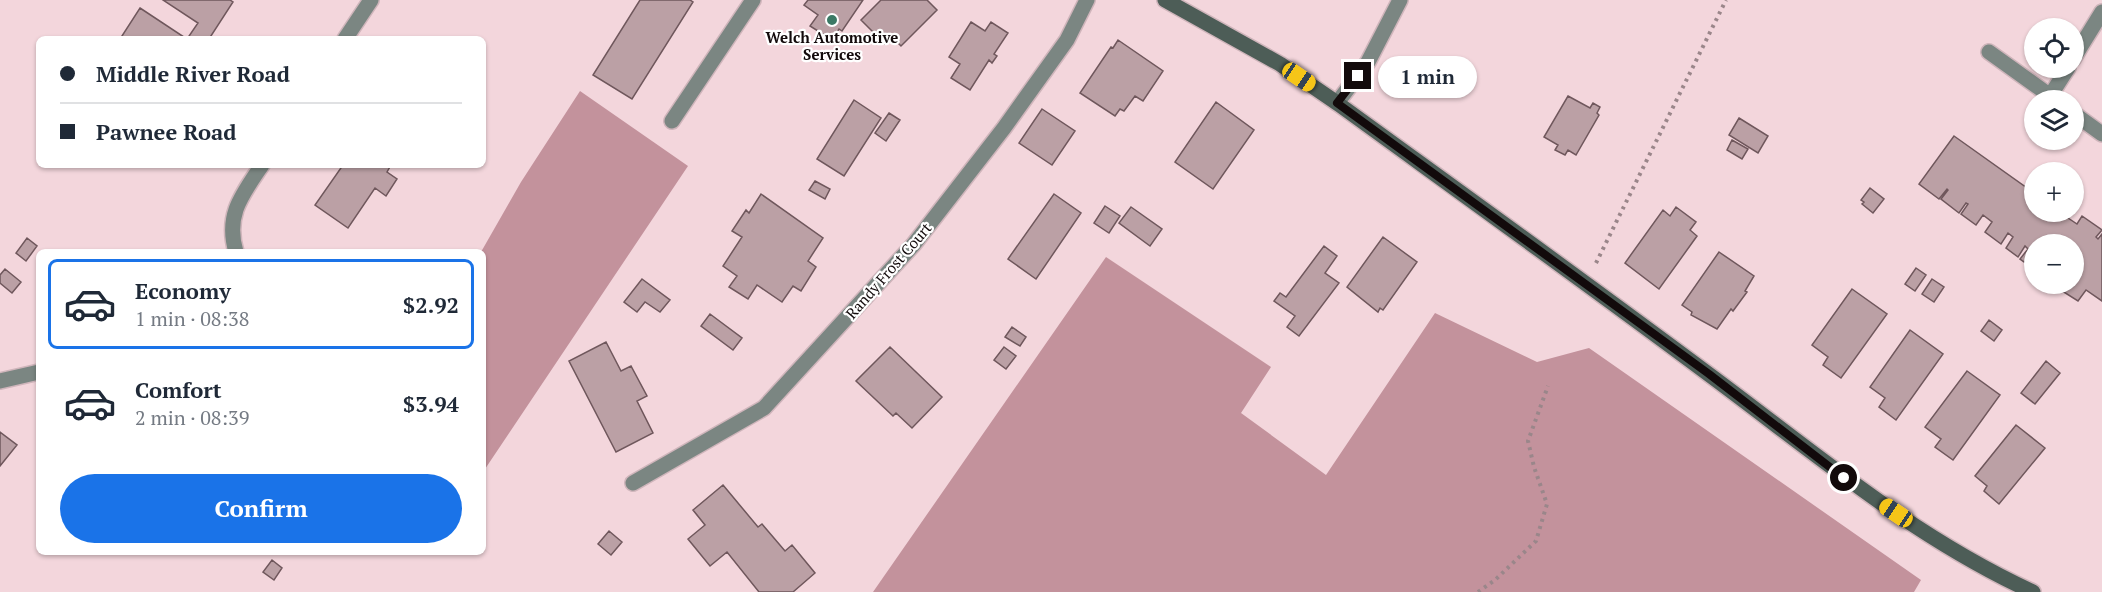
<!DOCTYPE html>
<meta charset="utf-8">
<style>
body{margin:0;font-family:"PT Serif",serif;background:#f2f2f3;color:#1f2937;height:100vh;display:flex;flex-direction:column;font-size:22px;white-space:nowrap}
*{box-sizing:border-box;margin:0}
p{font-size:20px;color:#747a83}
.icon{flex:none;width:33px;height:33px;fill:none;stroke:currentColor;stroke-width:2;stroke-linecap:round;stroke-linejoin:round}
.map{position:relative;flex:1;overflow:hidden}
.details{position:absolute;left:36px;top:249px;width:450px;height:306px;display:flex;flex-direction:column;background:#fff;border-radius:9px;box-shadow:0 2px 4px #0004}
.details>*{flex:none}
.top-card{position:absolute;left:36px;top:36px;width:450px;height:132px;border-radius:9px;box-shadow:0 2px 4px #0004;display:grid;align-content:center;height:132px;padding:0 24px;background:#fff}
.controls{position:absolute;left:2024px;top:18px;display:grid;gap:12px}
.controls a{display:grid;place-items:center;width:60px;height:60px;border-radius:50%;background:#fff;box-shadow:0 2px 4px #0004;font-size:30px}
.end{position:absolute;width:27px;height:27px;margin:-14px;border:8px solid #120a0b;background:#fff;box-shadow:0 0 0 3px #fff}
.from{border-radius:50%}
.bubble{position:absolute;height:42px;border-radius:21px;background:#fff;box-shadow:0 2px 4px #0004;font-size:20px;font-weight:700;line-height:42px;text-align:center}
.car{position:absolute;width:18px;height:36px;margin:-18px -9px;border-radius:8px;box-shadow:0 0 4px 2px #0007;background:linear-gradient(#f5c518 24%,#345 0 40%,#f5c518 0 76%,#345 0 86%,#f5c518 0)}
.top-card b{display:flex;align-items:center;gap:21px;height:57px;font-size:22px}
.top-card b+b{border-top:2px solid #e0e1e3}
.top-card i{width:15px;height:15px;background:#1f2937}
ul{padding:10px 0 0;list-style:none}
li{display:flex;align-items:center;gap:18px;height:90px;margin:0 12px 9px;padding:0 12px;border:3px solid transparent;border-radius:9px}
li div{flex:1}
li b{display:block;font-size:22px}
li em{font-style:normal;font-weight:700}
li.selected{border-color:#1a73e8}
li>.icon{width:54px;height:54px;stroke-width:1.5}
.button{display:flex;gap:12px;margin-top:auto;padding:12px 24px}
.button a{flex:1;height:69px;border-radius:36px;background:#1a73e8;color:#fff;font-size:24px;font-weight:700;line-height:69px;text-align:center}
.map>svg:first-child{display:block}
.forest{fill:#c3929c}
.building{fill:#bba0a5;stroke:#6f575c;stroke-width:1.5}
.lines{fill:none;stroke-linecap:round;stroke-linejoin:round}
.lane-casing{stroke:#cfb5bb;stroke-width:18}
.street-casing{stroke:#cfb5bb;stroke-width:18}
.secondary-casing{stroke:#cfb5bb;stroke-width:18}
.path{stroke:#9a868a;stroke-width:4;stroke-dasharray:3 4.5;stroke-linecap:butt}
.lane{stroke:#7b8682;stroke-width:15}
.street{stroke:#7b8682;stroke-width:15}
.secondary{stroke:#4d5d57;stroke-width:15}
.route{stroke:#120a0b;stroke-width:8}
.poi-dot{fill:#3b7965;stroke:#fff;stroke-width:2}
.labels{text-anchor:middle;stroke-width:4.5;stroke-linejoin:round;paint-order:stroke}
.poi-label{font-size:15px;font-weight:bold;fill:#120a0b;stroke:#fff}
.street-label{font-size:15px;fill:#120a0b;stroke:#fff}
</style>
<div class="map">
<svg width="2102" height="592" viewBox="0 0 2102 592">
<rect width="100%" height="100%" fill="#f3d6dc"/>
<path class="forest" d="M580,91l108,75 -205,306v-220h-2l40,-70z
M1106,257l165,110 -30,46 85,62 109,-162 102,49 52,-14 332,232 -7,12h-1041z"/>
<path class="building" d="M163,0h67l3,2 -24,37h-22l11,-16z
M640,0h50l3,2 -61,97 -39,-24z
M808,0h55l-21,31 -3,-2 -7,11 -22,-14 8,-11 -14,-10z
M881,0h46l10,10 -36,36 -9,-9 -7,7 -24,-24z
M140,8l47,31h-67z
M971,22l14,9 6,-9 17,11 -14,21 3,2 -5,7 -3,-3 -19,30 -19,-12 9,-14 -11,-7z
M1118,40l45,31 -20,30 -8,-5 -11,15 -4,-2 -5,7 -35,-23 31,-46 2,1z
M1568,96l22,12 3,-5 7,4 -3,6 2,2 -23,40 -8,-5 -3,5 -10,-5 3,-5 -14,-8z
M854,100l27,18 -37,58 -27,-17z
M1216,102l38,28 -41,59 -38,-27z
M1042,109l33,22 -23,34 -33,-22z
M889,113l11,7 -14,21 -11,-8z
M1739,118l29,18 -10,17 -29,-18z
M1954,136l80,57v19h25l18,12 5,-8 20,14 -6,7 2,2 4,-5v67l-16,-11 -8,11 -27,-17h22v-40h-39v25l-14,-10 8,-10 -3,-3 -7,11 -12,-9 7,-11 -5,-4 -7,11 -16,-12 7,-10 -9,-7 -7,10 -15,-11 7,-10 -2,-1 -7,10 -18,-14 7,-9 -1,-1 -8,10 -20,-15z
M1732,140l16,9 -6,10 -15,-9z
M343,165h48l-4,7 10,7 -11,17 -11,-8 -27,40 -33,-23z
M815,181l15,8 -5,10 -16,-9z
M1870,188l14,11 -11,14 -11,-9 2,-2 -3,-2z
M761,194l62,44 -15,23 8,6 -15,24 -8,-5 -11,16 -25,-17 -9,14 -19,-12 8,-11 -14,-10 19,-29 -10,-6 14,-21 3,3z
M1054,194l27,19 -45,66 -28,-20z
M1105,206l15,10 -11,17 -15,-10z
M1131,207l31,22 -12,17 -31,-23z
M1676,207l20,15 -6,8 7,6 -38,53 -34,-26 38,-53 7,6z
M1383,237l34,25 -34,48 -3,-2 -2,4 -31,-25z
M27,238l10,8 -11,15 -10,-8z
M1324,246l13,10 -12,17 14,10 -40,53 -12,-9 8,-11 -21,-15 6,-8 6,4z
M1719,252l35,24 -9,15 2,1 -14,19 -2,-2 -14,20 -26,-14 1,-3 -10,-7z
M1916,268l10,7 -11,16 -10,-7z
M5,269l16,13 -9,11 -12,-10v-8z
M642,279l28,21 -10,12 -15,-10 -8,10 -13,-10z
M1932,279l12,8 -10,15 -12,-8z
M1852,289l35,25 -46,64 -18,-13 5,-8 -16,-12z
M710,314l32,24 -9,12 -32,-24z
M1989,320l13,10 -8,11 -13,-10z
M1012,327l14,10 -6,9 -15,-9z
M1910,330l33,24 -47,66 -17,-13 6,-9 -15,-11z
M606,342l15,29 10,-5 16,30 -10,5 16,32 -37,19 -47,-91z
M890,347l52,50 -30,31 -16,-15 -3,3 -37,-35z
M1004,347l12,9 -10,13 -12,-9z
M2046,361l14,12 -25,31 -14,-11z
M1967,371l33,24 -47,65 -18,-13 6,-8 -16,-12z
M2016,425l29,23 -46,56 -15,-13 3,-5 -12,-10z
M0,432l17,13 -17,21z
M723,485l35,42 4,-3 23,27 7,-6 23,28 -22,19h-34l-32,-40 -17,14 -22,-27 17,-14 -12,-15z
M609,531l13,11 -11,13 -13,-11z
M272,560l10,8 -8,12 -11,-8z"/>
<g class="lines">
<defs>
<path id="lane" d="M345,39l26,-39
M672,121l81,-121
M236,252c-11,-37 6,-57 26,-87
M0,381l39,-9
M633,483l131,-75 150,-164 90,-116 63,-88 20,-40"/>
<path id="street" d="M1989,52l67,48
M2073,59l29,-47
M2050,96l18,-28
M1337,103l31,-41 32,-62
M2073,113l29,21"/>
<path id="secondary" d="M1165,0l115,64 57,39c124,90 248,179 370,270 107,79 204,163 326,219"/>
</defs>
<use href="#lane" class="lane-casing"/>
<use href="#street" class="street-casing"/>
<use href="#secondary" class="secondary-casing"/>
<path class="path" d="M1596,263l130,-263
M1478,592l17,-12 41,-39 11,-37 -13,-37 -6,-26 20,-55"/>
<use href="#lane" class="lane"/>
<use href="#street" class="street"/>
<use href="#secondary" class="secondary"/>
</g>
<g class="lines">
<path class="route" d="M1358,76l-21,27 372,271 135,104"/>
</g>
<circle class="poi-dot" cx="832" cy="20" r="6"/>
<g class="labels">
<g class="poi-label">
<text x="832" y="43">Welch Automotive<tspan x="832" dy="17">Services</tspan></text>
</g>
<g class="street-label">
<text transform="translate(889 271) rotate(-49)" y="5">Randy Frost Court</text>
</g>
</g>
</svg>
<div class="controls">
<a><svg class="icon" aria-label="locate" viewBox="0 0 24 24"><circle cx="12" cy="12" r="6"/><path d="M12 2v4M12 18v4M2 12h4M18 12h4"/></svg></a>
<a><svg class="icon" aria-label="layers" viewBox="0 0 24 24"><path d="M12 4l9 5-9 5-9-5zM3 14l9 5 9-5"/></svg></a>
<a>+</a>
<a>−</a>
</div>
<i class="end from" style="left:1844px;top:478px"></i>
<i class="end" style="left:1358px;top:76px"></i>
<div class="bubble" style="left:1378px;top:56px;width:99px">1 min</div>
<i class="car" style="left:1299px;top:77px;rotate:124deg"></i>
<i class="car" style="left:1896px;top:513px;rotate:304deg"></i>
<div class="top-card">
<b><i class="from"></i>Middle River Road</b>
<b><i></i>Pawnee Road</b>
</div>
<section class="details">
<ul>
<li class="selected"><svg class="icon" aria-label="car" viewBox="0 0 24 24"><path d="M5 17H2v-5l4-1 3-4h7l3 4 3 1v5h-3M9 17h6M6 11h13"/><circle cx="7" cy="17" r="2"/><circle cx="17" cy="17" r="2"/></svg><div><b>Economy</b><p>1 min · 08:38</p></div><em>$2.92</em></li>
<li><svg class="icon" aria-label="car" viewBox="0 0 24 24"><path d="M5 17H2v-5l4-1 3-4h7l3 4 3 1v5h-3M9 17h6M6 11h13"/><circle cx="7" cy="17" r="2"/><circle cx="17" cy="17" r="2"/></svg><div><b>Comfort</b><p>2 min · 08:39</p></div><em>$3.94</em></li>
</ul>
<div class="button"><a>Confirm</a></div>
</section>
</div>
